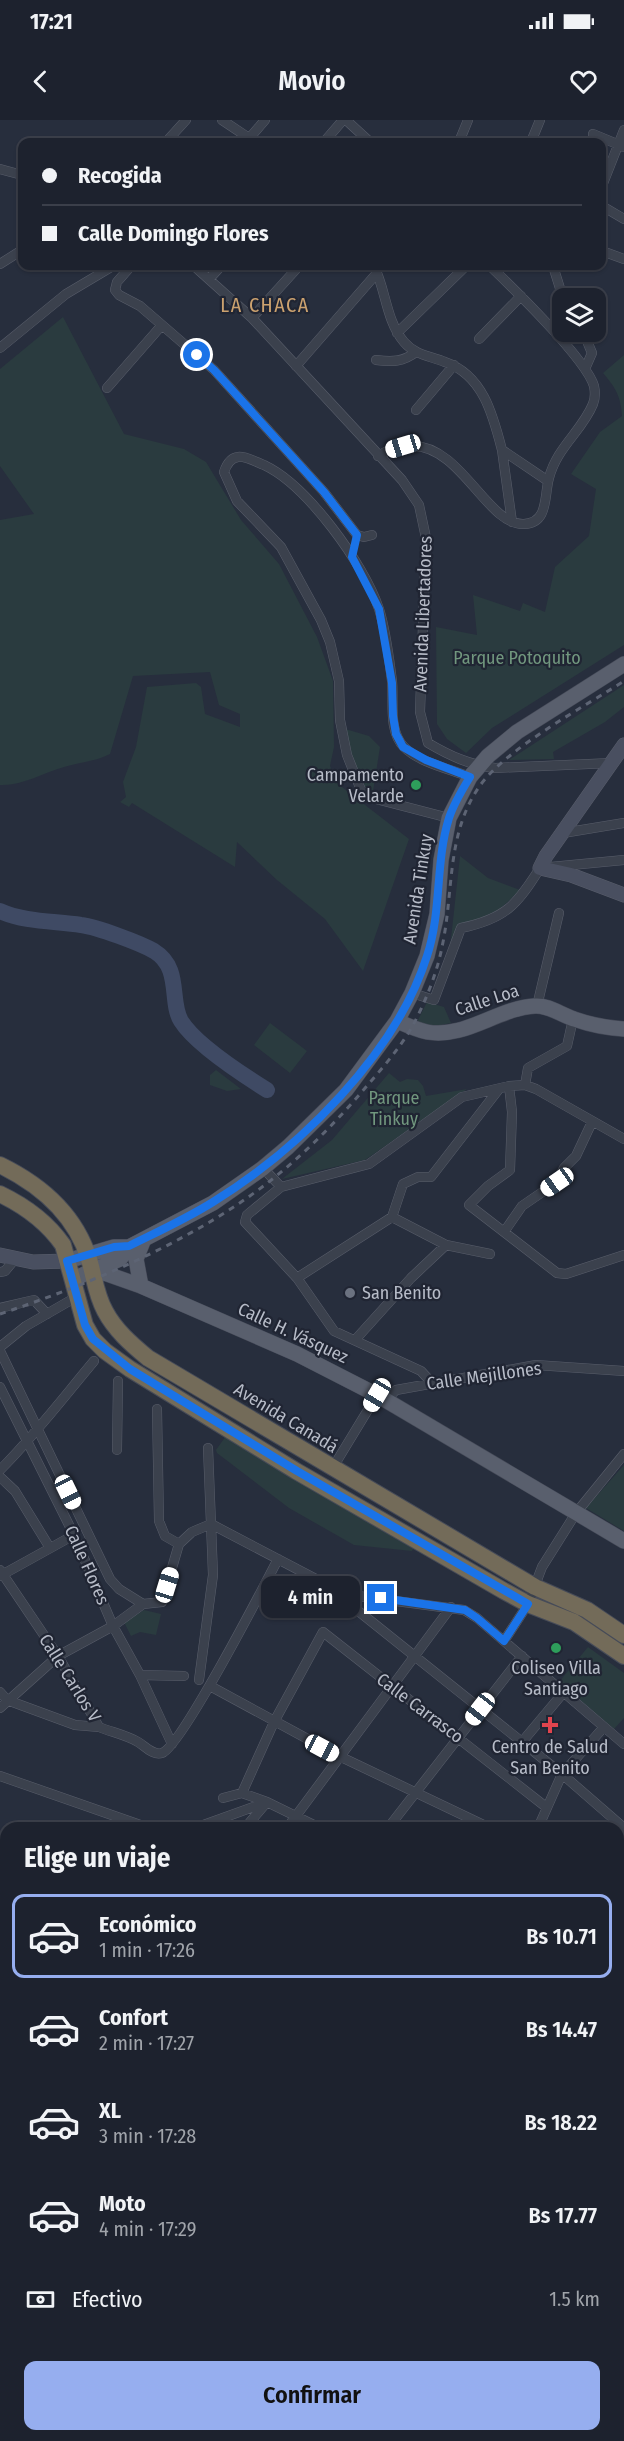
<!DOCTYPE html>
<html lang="es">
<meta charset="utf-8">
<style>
body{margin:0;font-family:"Fira Sans Condensed",sans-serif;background:#252a36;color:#f1f3f6;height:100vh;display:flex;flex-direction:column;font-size:22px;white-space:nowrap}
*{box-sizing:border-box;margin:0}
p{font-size:20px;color:#a0a4aa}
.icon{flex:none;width:33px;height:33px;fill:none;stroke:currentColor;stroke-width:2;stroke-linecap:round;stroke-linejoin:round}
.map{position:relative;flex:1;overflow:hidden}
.details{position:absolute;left:0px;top:1702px;width:624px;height:620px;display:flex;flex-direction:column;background:#1d222e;border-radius:18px 18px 0 0;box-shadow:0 2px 4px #0004,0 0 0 2px #3b3f4a}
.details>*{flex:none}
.banner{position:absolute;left:18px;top:18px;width:588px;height:132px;border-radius:12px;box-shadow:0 2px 4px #0004,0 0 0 2px #3b3f4a;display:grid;align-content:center;height:132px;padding:0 24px;background:#1d222e}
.buttons{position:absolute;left:552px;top:168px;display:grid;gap:12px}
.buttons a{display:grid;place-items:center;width:54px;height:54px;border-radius:12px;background:#1d222e;box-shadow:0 2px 4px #0004,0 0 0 2px #3b3f4a;font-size:30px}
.end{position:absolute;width:27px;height:27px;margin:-14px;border:8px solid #1a73e8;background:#fff;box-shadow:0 0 0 3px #fff}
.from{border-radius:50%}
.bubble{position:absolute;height:42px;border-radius:12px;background:#1d222e;box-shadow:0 2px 4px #0004,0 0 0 2px #3b3f4a;font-size:20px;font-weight:600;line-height:42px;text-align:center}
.car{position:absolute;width:18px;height:36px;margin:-18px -9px;border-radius:8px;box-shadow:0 0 4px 2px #0007;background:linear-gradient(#fff 24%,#345 0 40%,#fff 0 76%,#345 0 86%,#fff 0)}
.banner b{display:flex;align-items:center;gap:21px;height:57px;font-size:22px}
.banner b+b{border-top:2px solid #3b3f4a}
.banner i{width:15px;height:15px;background:#f1f3f6}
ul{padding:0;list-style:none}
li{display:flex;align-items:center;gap:18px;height:84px;margin:0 12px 9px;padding:0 12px;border:3px solid transparent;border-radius:12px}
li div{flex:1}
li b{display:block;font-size:22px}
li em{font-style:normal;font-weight:600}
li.on{border-color:#96aeef}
li>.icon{width:54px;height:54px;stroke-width:1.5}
h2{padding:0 24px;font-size:27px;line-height:72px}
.pay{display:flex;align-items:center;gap:15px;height:66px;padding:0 24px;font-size:22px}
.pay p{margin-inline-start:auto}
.primary-button{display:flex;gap:12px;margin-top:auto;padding:12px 24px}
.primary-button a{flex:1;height:69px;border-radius:12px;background:#96aeef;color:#111;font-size:24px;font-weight:600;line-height:69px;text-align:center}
.status{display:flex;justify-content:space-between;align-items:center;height:42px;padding:0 30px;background:#1d222e;direction:ltr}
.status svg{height:16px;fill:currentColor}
header{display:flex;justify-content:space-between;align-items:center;height:78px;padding:0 24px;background:#1d222e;font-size:27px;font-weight:600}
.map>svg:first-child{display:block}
.green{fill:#2a3b3f}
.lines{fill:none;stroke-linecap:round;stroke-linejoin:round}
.river{stroke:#3f4a64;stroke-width:16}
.street-casing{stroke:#595e6b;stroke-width:10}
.secondary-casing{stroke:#595e6b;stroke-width:15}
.primary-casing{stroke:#444957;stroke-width:16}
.highway-casing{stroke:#464b58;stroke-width:18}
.street{stroke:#3b414d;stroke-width:9}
.secondary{stroke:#494f60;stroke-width:14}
.primary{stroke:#595f6d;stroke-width:15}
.highway{stroke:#736b59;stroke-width:16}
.rail{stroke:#5d6474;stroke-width:3;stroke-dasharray:6 6;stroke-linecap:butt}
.route{stroke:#1a73e8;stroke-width:8}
.leisure-dot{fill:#2e9e5b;stroke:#202533;stroke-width:2}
.worship-dot{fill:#6b7280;stroke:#202533;stroke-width:2}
.health-dot{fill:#e0444e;stroke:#202533;stroke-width:2}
.labels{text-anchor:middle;stroke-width:4.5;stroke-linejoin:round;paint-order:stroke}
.street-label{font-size:18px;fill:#b7bcc8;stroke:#202533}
.park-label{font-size:18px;fill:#71977e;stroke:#202533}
.poi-label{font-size:18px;fill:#b7bcc8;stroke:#202533}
.neighbourhood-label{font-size:20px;letter-spacing:1.5px;fill:#cca26f;stroke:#202533}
</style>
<div class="status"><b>17:21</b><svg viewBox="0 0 49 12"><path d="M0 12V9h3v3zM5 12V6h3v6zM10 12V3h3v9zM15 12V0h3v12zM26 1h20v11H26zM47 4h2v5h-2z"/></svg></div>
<header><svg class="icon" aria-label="back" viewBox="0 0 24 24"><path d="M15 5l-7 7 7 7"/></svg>Movio<svg class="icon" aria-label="heart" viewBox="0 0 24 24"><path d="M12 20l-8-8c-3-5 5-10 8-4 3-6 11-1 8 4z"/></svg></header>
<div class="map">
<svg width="624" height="2321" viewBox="0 0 624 2321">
<rect width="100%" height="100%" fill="#272e3d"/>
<path class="green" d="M63,197l61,117 60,15 22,13 35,58 38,44 38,73 16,44 1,66 -4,19 8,18 71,55 -46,132 -38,-52 -48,-39 -40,-38 -2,25 -103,-64 -3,4 -9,-5 6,-5 -3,-15 13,-35 11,-60 49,-4 5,4 4,27 35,13v-13l-21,-9 -9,-33 -77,4 -23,78c-16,8 -30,8 -46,13 -22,6 -41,19 -64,18v-265l34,-6 -34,-48v-97z
M624,235v290l-132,83 -26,25 -19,-14 -10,-15 -1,-97 41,8 -4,-40 47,16 3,-8 22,9 10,-45 34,-31 7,-47 -25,-15 29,-42 22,-16c-1,-19 -6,-28 -19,-43z
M624,565v22l-19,15 -52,30 1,7 -45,1z
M342,608l27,8 11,11 -8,51 -11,-8z
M460,736l28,22 32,12c-24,24 -29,28 -62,37l-8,21z
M427,882l17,5 7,16 -20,4 -15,-3z
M270,903l37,28 -17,22 -36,-28z
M216,950l25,19 -14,2 -17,-6v-10z
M389,953l11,9 7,-3 11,1 5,6 3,10 41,-7 -102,71 -83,19 50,-39z
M226,1316l188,111 -2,4 -58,-6 -65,-37 -72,-55 -1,-3z
M624,1345v66l-38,-23z
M144,1490l17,4 -5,21 -16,-3 -9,4 -7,-14z
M588,1527l36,26v45l-10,11 -55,-47z"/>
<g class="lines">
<path class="river" d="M0,791c24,11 54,10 81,14 16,2 59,18 73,26 28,17 15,50 27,70 15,24 62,54 86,69"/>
<defs>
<path id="street" d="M222,0l33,22
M346,0l24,22
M593,14l31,13
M247,21l18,-21
M166,22l20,-22
M324,22l19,-22
M459,22l9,-22
M531,22l9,-22
M0,49l22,6
M602,66l22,-56
M602,86l22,13
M602,131l22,8
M0,144l22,-14
M131,146l-14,16 -2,8 4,5 21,11 74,64 110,122 33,43 7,2 8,-2
M194,146l58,52 150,162 17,25 7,33 -6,174 8,31c22,13 42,22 67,25l117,-5
M374,146c12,24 12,55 30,76 11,13 26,14 41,20 38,13 48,53 57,88l46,31
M553,146l10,32
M210,158l11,-12
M252,198l47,-52
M578,212l9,9 5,12 -7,16
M397,213l69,-67
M479,219l42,-43
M0,228l66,-54 47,-28
M376,240c16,2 27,2 40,-8
M296,246l81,-93
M107,268l55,-63
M416,290l38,-45
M502,330l10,72
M378,336c11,-7 23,-10 35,-10 48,0 75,80 111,78 25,-1 20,-29 25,-46 8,-31 33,-47 44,-74 2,-5 2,-13 1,-18 -8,-27 -81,-98 -104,-120
M449,698l-77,-20 -11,-8 -14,-35 -7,-35 -1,-39 -9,-39 -9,-22 -40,-73 -44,-46 -13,-29c8,-24 23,-14 40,-7 43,20 100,99 115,144 7,22 10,49 13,72 2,20 -4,50 12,66 16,16 46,22 66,30
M563,713l61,-10
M412,873l22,7 27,-72c44,-9 56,-23 79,-60l84,-8
M537,886l22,-93
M525,965l3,-17 39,-22 6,-27
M509,966l3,26 -2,58 -22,16 -19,19 88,68 9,1 58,-19
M263,1048l18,19
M392,1097l54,28 44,9
M504,1112l18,-26 35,-24 7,-14 12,-12 16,-34
M0,1152l5,-1 10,-12
M297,1158l95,-61 11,-33 15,-7h13l68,-88
M0,1188l34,-8 13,14
M355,1220l56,-62 35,-33
M0,1227l26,-21 52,-30
M0,1231l110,228 9,10 24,15 19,-2 17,-58 13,-12 19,-8 124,65 23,7 106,14 13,8 147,126
M432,1263l-11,-12 -87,-40 -37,-53 -52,-56 2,-7 34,-28 88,-23 93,-67 47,-11 16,-1 11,4 88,50
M0,1267l74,148 39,91 27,49 32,69
M386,1280l10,-10 140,-25 88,6
M157,1289l2,112 6,15 14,8
M117,1330l1,-69
M332,1349l45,-74
M0,1350c34,-34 63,-72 94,-109
M0,1357l15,14 35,57
M0,1450l58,86 41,71c12,5 27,8 39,15 7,4 15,14 24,11 19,-6 102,-167 116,-194
M0,1456l74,-41
M345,1471l-3,7 220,176 62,54
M504,1521l24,-37 14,-37 34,-54 48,-59
M140,1555l44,1
M199,1560l14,-105 -5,-127
M210,1566l129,70 151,72
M0,1572l7,8 68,25 24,2
M0,1588l58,-52 55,-30 30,-22
M522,1622l41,-49
M0,1656l149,52
M242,1673l32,-71 49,-90 223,175
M223,1678l19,-5 25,9 -22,26
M195,1708l72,-26 53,26
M287,1708l164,-221
M388,1708l134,-172
M538,1708l24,-54 42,-47
M0,1733l6,3
M618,1773l6,3
M0,1820l6,2
M618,1862l6,-10
M618,1961l6,-4
M618,1995l6,4
M232,2321v-5
M295,2321l3,-5"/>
<path id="secondary" d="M624,625l-78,111 -6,12 31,7 53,20
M0,1135l33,7 34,-1"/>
<path id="primary" d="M397,901c9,4 20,9 30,11 38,7 71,-24 108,-26 14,-1 26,9 39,13 17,6 32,9 50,10
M67,1141l47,-14h15l84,-44 50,-35 25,-21 58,-57 51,-69 15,-28 15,-37 10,-42 4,-54 8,-42 21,-41 18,-21 29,-24 107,-68
M92,1151l15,3 34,12 156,68 80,41 247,146
M73,1159l47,-20 9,-12
M141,1166l-5,-27 8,-20"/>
<path id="highway" d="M0,1045c41,20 75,49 89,94 5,17 7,36 16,52 10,19 26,33 43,47l387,229 52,23 37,25
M0,1074c25,12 47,28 63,51l22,80 8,14 12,12 25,18 166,102 208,120 24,13 46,18 50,34
M618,2257l6,-10
M580,2321l3,-5"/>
</defs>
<use href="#street" class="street-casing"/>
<use href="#secondary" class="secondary-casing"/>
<use href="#primary" class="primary-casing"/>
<use href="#highway" class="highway-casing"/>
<use href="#street" class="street"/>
<use href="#secondary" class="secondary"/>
<use href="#primary" class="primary"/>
<use href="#highway" class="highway"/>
<path class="rail" d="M0,1194c93,-31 198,-75 275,-137 31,-25 59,-53 85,-83 18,-21 38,-43 52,-67 13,-24 25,-54 30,-80 12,-55 4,-112 37,-160 26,-38 105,-80 145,-106"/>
</g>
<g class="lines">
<path class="route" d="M197,235l17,15 110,122 33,43 -5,22 27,52 13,74 1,33 3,18 7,13 23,13 44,17c-8,13 -16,26 -21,41 -14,45 -7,93 -22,138 -31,98 -128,193 -214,246 -27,17 -56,30 -84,44l-15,1 -47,14 18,64 8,14 37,30 167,102 231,133 -24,37 -27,-23 -12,-8 -84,-12"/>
</g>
<g class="leisure-dot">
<circle cx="416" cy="665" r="6"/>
<circle cx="556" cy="1528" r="6"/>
</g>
<circle class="worship-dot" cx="350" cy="1173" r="6"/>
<path class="health-dot" d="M547 1596h6v6h6v6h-6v6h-6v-6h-6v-6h6z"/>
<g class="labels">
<g class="street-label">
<text transform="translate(423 494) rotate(-88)" y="6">Avenida Libertadores</text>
<text transform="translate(418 769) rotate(-81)" y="6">Avenida Tinkuy</text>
<text transform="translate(487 880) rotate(-18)" y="6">Calle Loa</text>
<text transform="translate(293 1213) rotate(25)" y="6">Calle H. Vásquez</text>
<text transform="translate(484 1256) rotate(-8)" y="6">Calle Mejillones</text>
<text transform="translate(286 1298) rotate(31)" y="6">Avenida Canadá</text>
<text transform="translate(87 1445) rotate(66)" y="6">Calle Flores</text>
<text transform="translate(70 1558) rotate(58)" y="6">Calle Carlos V</text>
<text transform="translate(420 1588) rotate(37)" y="6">Calle Carrasco</text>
</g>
<g class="park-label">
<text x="517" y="544">Parque Potoquito</text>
<text x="394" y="984">Parque<tspan x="394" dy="21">Tinkuy</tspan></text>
</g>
<g class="poi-label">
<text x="404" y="661" text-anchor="end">Campamento<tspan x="404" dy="21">Velarde</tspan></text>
<text x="362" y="1179" text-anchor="start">San Benito</text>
<text x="556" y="1554">Coliseo Villa<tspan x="556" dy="21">Santiago</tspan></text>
<text x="550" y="1633">Centro de Salud<tspan x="550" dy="21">San Benito</tspan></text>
</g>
<g class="neighbourhood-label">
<text x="265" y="192">LA CHACA</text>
</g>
</g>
</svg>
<div class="buttons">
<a><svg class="icon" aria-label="layers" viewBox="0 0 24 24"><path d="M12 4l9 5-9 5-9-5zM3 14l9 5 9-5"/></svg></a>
</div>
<i class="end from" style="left:197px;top:235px"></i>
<i class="end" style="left:381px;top:1478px"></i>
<div class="bubble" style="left:261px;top:1456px;width:99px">4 min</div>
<i class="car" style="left:403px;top:326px;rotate:253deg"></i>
<i class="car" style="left:557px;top:1062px;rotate:235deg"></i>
<i class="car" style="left:377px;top:1275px;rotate:211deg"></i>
<i class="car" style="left:68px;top:1372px;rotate:154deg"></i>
<i class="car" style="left:167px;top:1465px;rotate:17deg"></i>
<i class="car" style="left:480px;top:1589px;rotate:218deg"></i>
<i class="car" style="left:322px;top:1628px;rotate:118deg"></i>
<div class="banner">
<b><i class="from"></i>Recogida</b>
<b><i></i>Calle Domingo Flores</b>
</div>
<section class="details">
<h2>Elige un viaje</h2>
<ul>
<li class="on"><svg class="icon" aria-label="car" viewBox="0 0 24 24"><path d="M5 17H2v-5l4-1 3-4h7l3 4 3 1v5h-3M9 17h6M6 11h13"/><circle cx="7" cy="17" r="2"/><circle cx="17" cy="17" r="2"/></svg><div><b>Económico</b><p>1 min · 17:26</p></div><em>Bs 10.71</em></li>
<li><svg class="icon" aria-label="car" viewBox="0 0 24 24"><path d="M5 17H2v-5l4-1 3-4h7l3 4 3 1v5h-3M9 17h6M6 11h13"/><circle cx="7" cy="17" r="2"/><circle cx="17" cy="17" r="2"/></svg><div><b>Confort</b><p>2 min · 17:27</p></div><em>Bs 14.47</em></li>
<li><svg class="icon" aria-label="car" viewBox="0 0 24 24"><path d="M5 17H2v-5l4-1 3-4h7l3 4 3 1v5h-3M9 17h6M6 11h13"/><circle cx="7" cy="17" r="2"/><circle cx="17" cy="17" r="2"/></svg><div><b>XL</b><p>3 min · 17:28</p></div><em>Bs 18.22</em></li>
<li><svg class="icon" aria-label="car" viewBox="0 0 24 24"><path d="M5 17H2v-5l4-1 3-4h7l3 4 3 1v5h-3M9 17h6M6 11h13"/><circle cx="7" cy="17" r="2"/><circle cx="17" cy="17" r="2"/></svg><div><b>Moto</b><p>4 min · 17:29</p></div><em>Bs 17.77</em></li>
</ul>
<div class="pay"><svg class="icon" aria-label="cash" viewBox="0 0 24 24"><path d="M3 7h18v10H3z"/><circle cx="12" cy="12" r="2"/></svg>Efectivo<p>1.5 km</p></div>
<div class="primary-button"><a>Confirmar</a></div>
</section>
</div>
